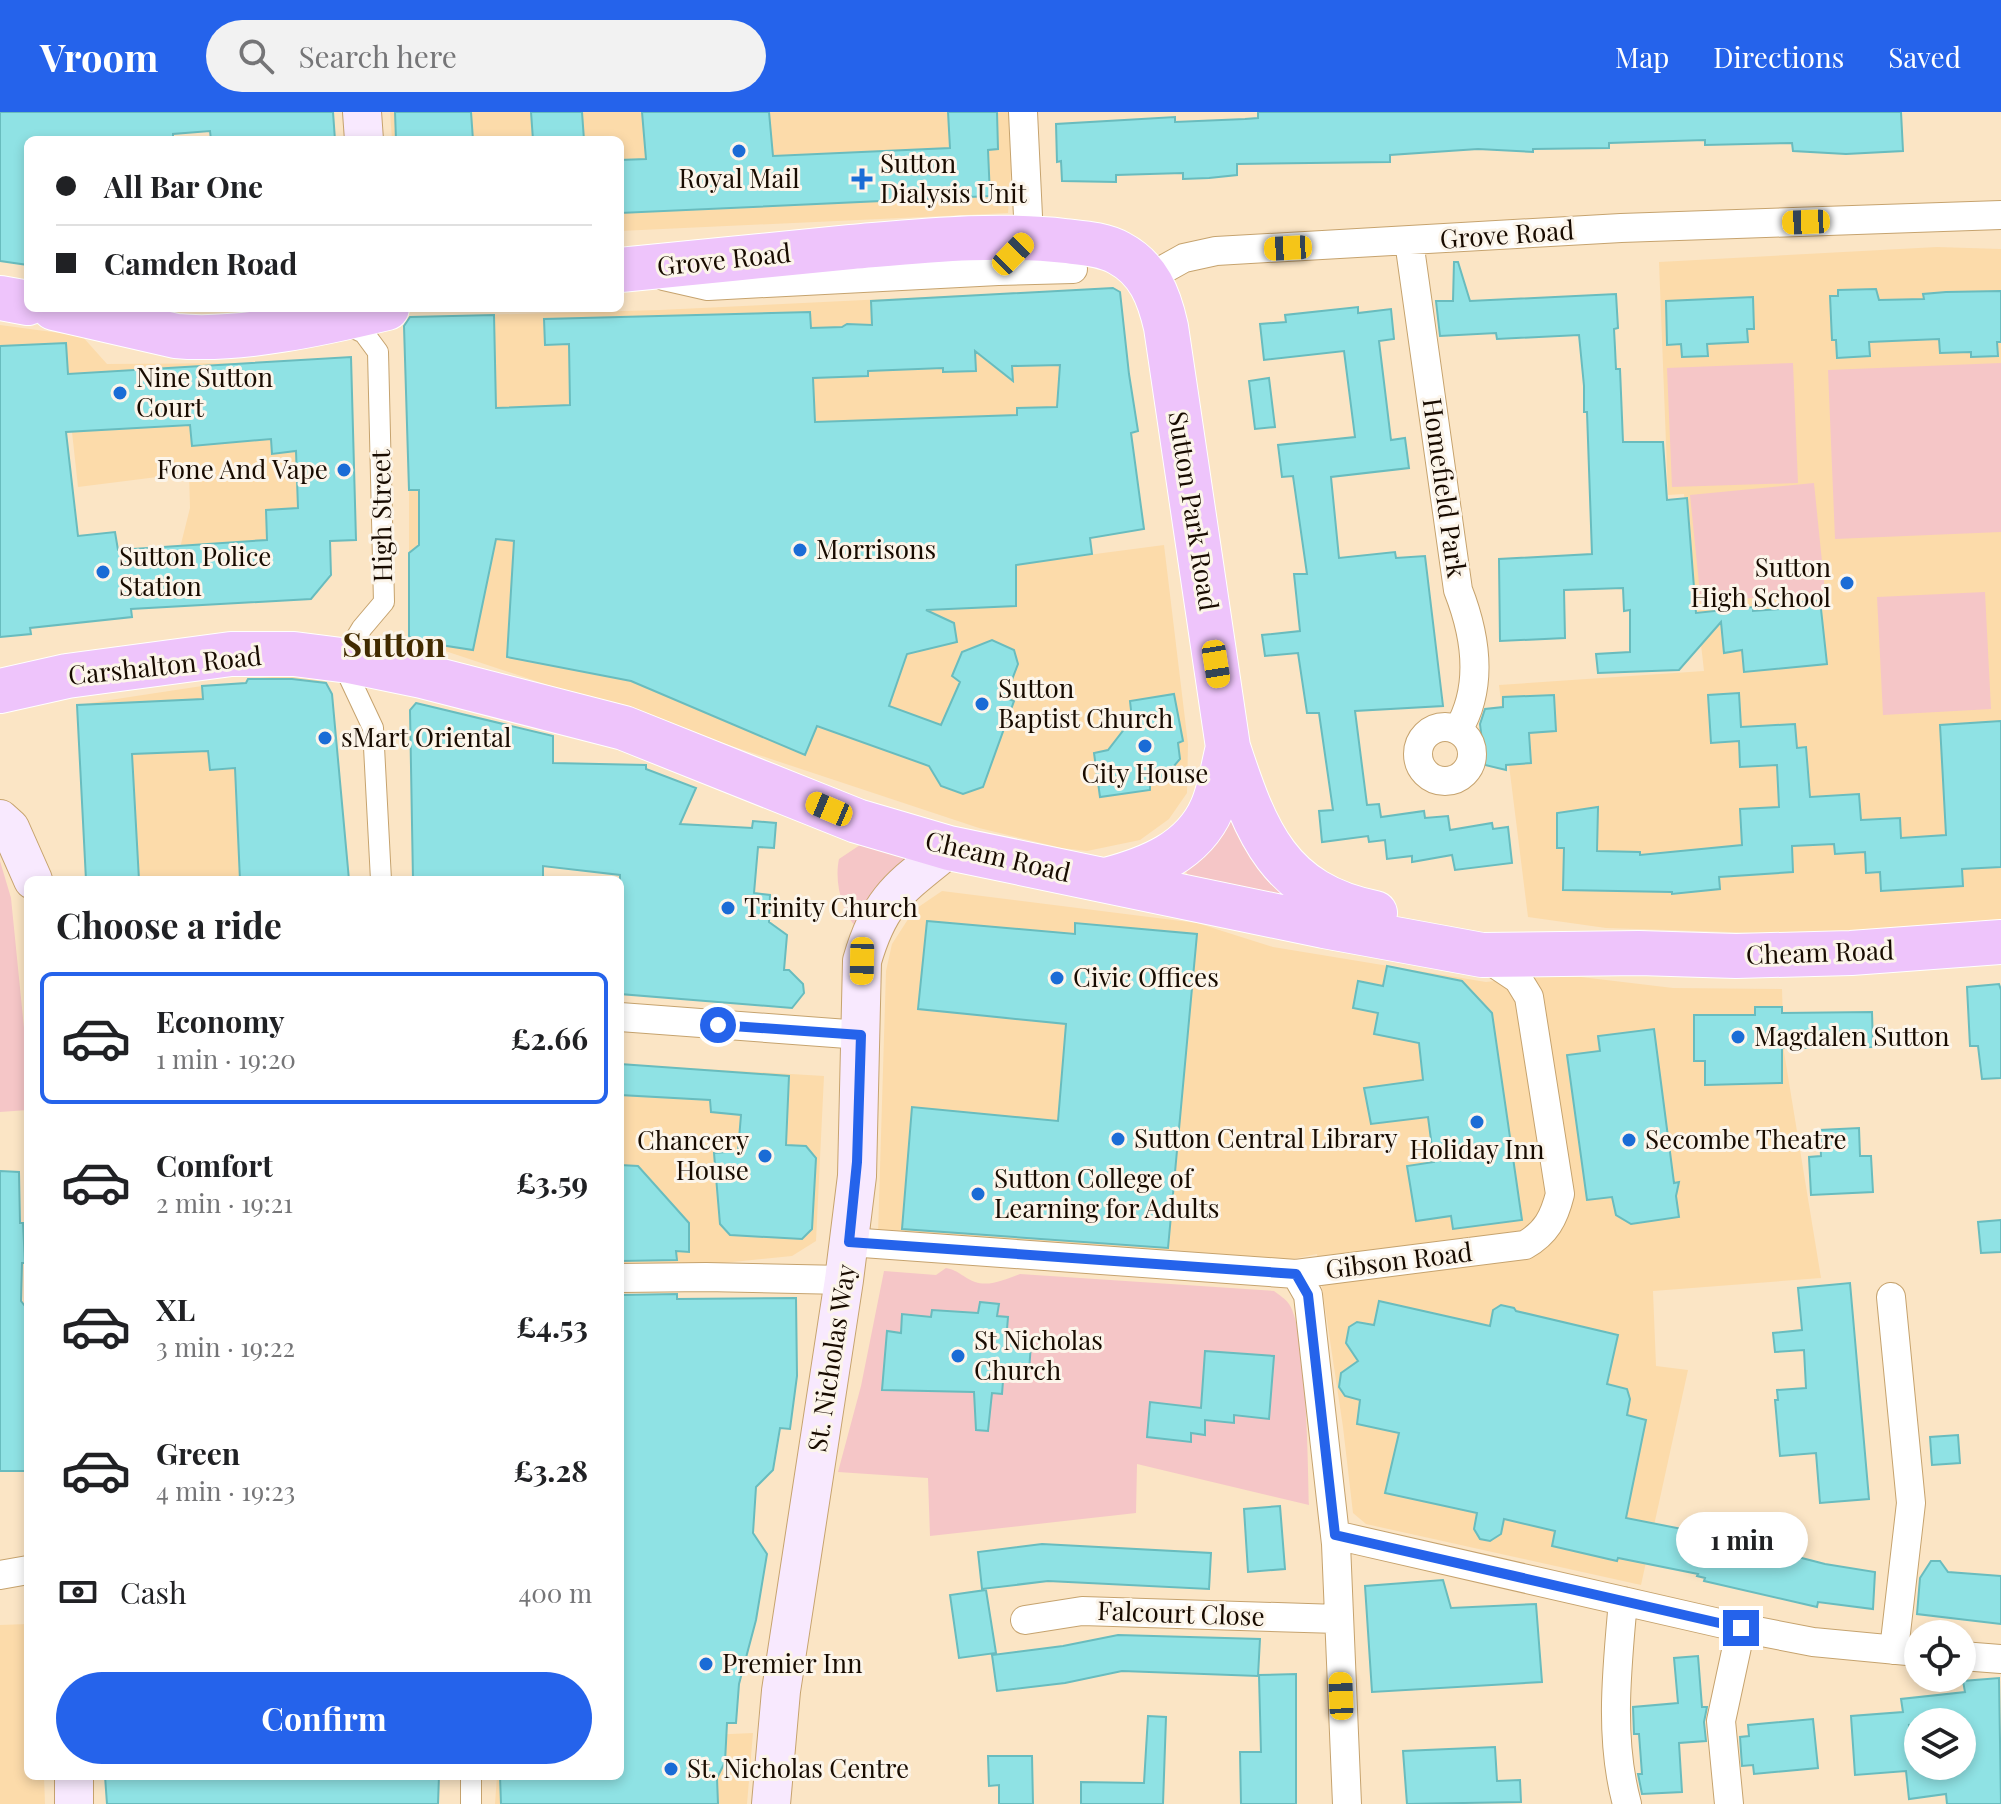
<!DOCTYPE html>
<meta charset="utf-8">
<style>
body{margin:0;font-family:"Playfair Display",serif;background:#f2f2f2;color:#202124;height:100vh;display:flex;flex-direction:column;font-size:30px;white-space:nowrap}
*{box-sizing:border-box;margin:0}
p{font-size:26px;color:#757577}
.icon{flex:none;width:44px;height:44px;fill:none;stroke:currentColor;stroke-width:2;stroke-linecap:round;stroke-linejoin:round}
.map{position:relative;flex:1;overflow:hidden}
.details{position:absolute;left:24px;top:764px;width:600px;height:904px;display:flex;flex-direction:column;background:#fff;border-radius:12px;box-shadow:0 4px 12px #0003}
.details>*{flex:none}
.top-card{position:absolute;left:24px;top:24px;width:600px;height:176px;border-radius:12px;box-shadow:0 4px 12px #0003;display:grid;align-content:center;height:176px;padding:0 32px;background:#fff}
.controls{position:absolute;left:1904px;top:1508px;display:grid;gap:16px}
.controls a{display:grid;place-items:center;width:72px;height:72px;border-radius:50%;background:#fff;box-shadow:0 4px 12px #0003;font-size:40px}
.end{position:absolute;width:36px;height:36px;margin:-18px;border:10px solid #2563eb;background:#fff;box-shadow:0 0 0 4px #fff}
.from{border-radius:50%}
.bubble{position:absolute;height:56px;border-radius:28px;background:#fff;box-shadow:0 4px 12px #0003;font-size:26px;font-weight:700;line-height:56px;text-align:center}
.car{position:absolute;width:24px;height:48px;margin:-24px -12px;border-radius:10px;box-shadow:0 0 6px 2px #0007;background:linear-gradient(#f5c518 24%,#345 0 40%,#f5c518 0 76%,#345 0 86%,#f5c518 0)}
.top-card b{display:flex;align-items:center;gap:28px;height:76px;font-size:30px}
.top-card b+b{border-top:2px solid #e0e0e0}
.top-card i{width:20px;height:20px;background:#202124}
ul{padding:0;list-style:none}
li{display:flex;align-items:center;gap:24px;height:132px;margin:0 16px 12px;padding:0 16px;border:4px solid transparent;border-radius:12px}
li div{flex:1}
li b{display:block;font-size:30px}
li em{font-style:normal;font-weight:700}
li.current{border-color:#2563eb}
li>.icon{width:72px;height:72px;stroke-width:1.5}
h2{padding:0 32px;font-size:36px;line-height:96px}
.pay{display:flex;align-items:center;gap:20px;height:88px;padding:0 32px;font-size:30px}
.pay p{margin-inline-start:auto}
.cta{display:flex;gap:16px;margin-top:auto;padding:16px 32px}
.cta a{flex:1;height:92px;border-radius:48px;background:#2563eb;color:#fff;font-size:32px;font-weight:700;line-height:92px;text-align:center}
header{display:flex;align-items:center;gap:48px;box-sizing:border-box;height:112px;padding:0 40px;background:#2563eb;color:#fff}
header strong{font-size:38px}
nav{display:flex;gap:44px;margin-inline-start:auto;font-size:28px}
.search{width:560px;height:72px;background:#f2f2f2;display:flex;align-items:center;gap:20px;box-sizing:border-box;padding:0 28px;border-radius:44px;color:#757577;font-size:30px}
.map>svg:first-child{display:block}
.built{fill:#fcdbaa}
.green{fill:#f5c6c7}
.building{fill:#8fe2e4;stroke:#69bcbe;stroke-width:2;fill-rule:evenodd}
.lines{fill:none;stroke-linecap:round;stroke-linejoin:round}
.pedestrian-casing{stroke:#c6a36e;stroke-width:22}
.minor-casing{stroke:#c6a36e;stroke-width:30}
.secondary-casing{stroke:#c6a36e;stroke-width:40}
.trunk-casing{stroke:#fff;stroke-width:46}
.pedestrian{stroke:#fff;stroke-width:20}
.minor{stroke:#fff;stroke-width:28}
.secondary{stroke:#f8e9fe;stroke-width:38}
.trunk{stroke:#eec4fb;stroke-width:44}
.route{stroke:#2563eb;stroke-width:10}
.poi-dot{fill:#1a6cd6;stroke:#fcf5ea;stroke-width:3}
.labels{text-anchor:middle;stroke-width:6;stroke-linejoin:round;paint-order:stroke}
.poi-label{font-size:26px;fill:#180b00;stroke:#fcf5ea;text-anchor:start}
.street-label{font-size:26px;fill:#180b00;stroke:#fcf5ea}
.district-label{font-size:34px;font-weight:bold;fill:#422b00;stroke:#fcf5ea}
</style>
<header>
<strong>Vroom</strong>
<div class="search"><svg class="icon" aria-label="search" viewBox="0 0 24 24"><circle cx="10" cy="10" r="6"/><path d="M15 15l6 6"/></svg>Search here</div>
<nav><a>Map</a><a>Directions</a><a>Saved</a></nav>
</header>
<div class="map">
<svg width="2001" height="1692" viewBox="0 0 2001 1692">
<rect width="100%" height="100%" fill="#fbe5c5"/>
<path class="built" d="M390,0h619l3,46 -4,55 -388,18v-91h-228z
M1937,135l64,2v675l-144,9h-96l-155,-5 -78,-11 -29,-232 205,-14 -20,-177 -16,1 -9,-233z
M1113,176l7,4 9,81 -60,22 -12,2v10l-40,1 2,156 145,-19 24,199 -1,49 -18,26 -29,21 -53,11 -25,-3 -83,-20 -564,-187 -6,-5v-179l-5,-140 256,-7z
M0,213l82,11 25,28 147,-1 92,-6 5,4 5,179 -26,2 -144,62 -5,-60 9,-36 -1,-35 -111,14 -6,-55 -72,4z
M309,562l17,8 6,12 17,186h-263l-9,-175 125,-19 43,-3 3,-4z
M942,779l255,32 76,24 213,35 42,-5h53l92,11 109,1 2,63 37,226 -168,13 3,75 32,4 -47,215 -275,-61 -13,-11 -10,-86 -26,-173 -34,7 -77,-8 -36,1 -292,-19 8,-264 6,-27 22,-34z
M620,952l204,12 -8,165 -24,15 -69,7 -103,1z
M28,1512v152h16l1,28h-45v-179z
M753,1621l-6,71h-252l2,-28h123v-37z"/>
<path class="green" d="M1793,251l5,120 -126,4 -5,-119z
M2001,251v169l-166,7 -7,-169z
M1814,371l11,108 -124,12 -11,-108z
M1985,480l6,117 -108,6 -6,-118z
M1235,701c15,47 22,54 59,86l-97,-12 -11,-15 25,-22z
M860,733l48,13 -49,73c-17,-18 -25,-48 -20,-72z
M0,749l11,37 14,140 3,72 -28,2z
M946,1156c12,2 18,10 29,14 15,5 31,-3 45,-8l254,17c5,4 12,8 15,13 18,26 19,163 20,201l-172,-41 -1,49 -206,23 -2,-58 -90,-6 23,-86 23,-115 52,4z"/>
<path class="building" d="M0,0h333l2,28h-124l-1,-9 -37,3v6h-145v125l-28,-4z
M395,0h76l2,28h-77z
M531,0h51l2,28h-51z
M642,0h127l4,44 177,-8 -2,-36h49l1,37 -10,1 2,46 -370,17v-53l26,-1z
M1258,0h643l2,39 -57,3 -53,-3 -1,-8 -87,2v-5l-96,3v5l-76,1v3l-55,-3 -88,6v7l-153,2v11l-28,3 -26,1v-6l-67,2v7l-54,-1 -1,-20 -4,1 -1,-38 119,-7v5l70,-3 13,-1z
M1454,150h4l12,39 146,-7 2,34 -4,1 1,19 1,21h4l3,73h40l4,58 20,-2 9,115 57,-6v4l39,-3v-5l28,-3 7,64 -83,8 -2,-22 -18,3 -3,-31 -42,48 -81,3 -2,-19 34,-2v-42l-6,1 -1,-23 -59,2 1,48 -65,3 -1,-82 93,-5 -5,-142h-3v-26l-5,-51 -82,4 -1,-6 -56,3 -4,-35h17z
M1113,176l7,4 9,82 9,57 -7,2 13,96 -54,9 2,16 -76,11v41l-90,4 28,13 3,19 -50,12 -18,52 52,19 19,-43 -8,-6 10,-24 30,-12 22,10 4,14 -13,34 9,3 -31,86 -20,7 -22,-8 -12,-20 -112,-40 -12,29 -174,-74 -124,-24 7,-116 -18,-2 -23,111 -58,-9 -6,-5v-83l10,-8v-55h-10l-5,-164 6,-9 84,-2 2,93 74,-3 -1,-61 -24,1 -1,-26 266,-7 1,16 31,-1 5,-3 25,1 -1,-24zM975,239l38,30 -1,-15 48,-1 -3,42 -40,1v7l-202,7 -2,-44 55,-2v-5l75,-3v4l33,-1z
M1876,177l3,11 45,-1 -1,-5 23,-2 55,-1v51h-4l1,14 -27,1v-5l-31,1 -1,-14 -70,3 1,14 -33,2 -1,-18h-4l-2,-44h8v-6z
M1753,185l1,32h-7l1,13 -41,2 1,12 -26,1 -1,-13 -14,1 -1,-44z
M1358,195v6l33,-4 3,30 -15,2 12,99 14,-2 4,30 -78,9 8,81 56,-6 1,6 29,-2 18,150 -88,5 12,94 12,-1 2,13 43,-6 1,7 23,-2 2,14 42,-7 1,6 15,-2 4,36 -57,7 -3,-15 -40,7v-6l-25,3 -2,-19 -16,2 -1,-6 -46,6 -3,-31 14,-1 -14,-97h-12l-9,-60 -33,3 -3,-21 38,-4 -6,-57h13l-14,-98 -11,1 -4,-32 77,-8 -11,-86 -80,9 -4,-36 26,-2 -1,-7z
M66,231l2,31 283,-17 5,183 -26,1 1,34 -20,24 -180,10 1,8 -102,11 1,6 -31,3v-291zM190,313l2,21 79,-7 1,15 24,-3 2,57 -32,2 1,30 -149,10 -3,-18 -37,4 -12,-104z
M1269,266l6,49 -20,2 -6,-48z
M248,567h44l34,4 6,11 17,186h-109l-5,-112 -25,2 -2,-19 -76,3 7,126h-53l-9,-175 126,-6 -1,-13 44,-3z
M1739,581l2,34 54,-3 2,24 9,-1 4,50 49,-3 2,26 39,-2 1,20 45,-3 -6,-110 61,-4v146l-39,2 1,17 -82,5 -1,-19 -14,1 -1,-21 -30,2 -1,-10 -42,2 1,26 -74,5 1,12 -48,5v-2l-109,-2 1,-42h-7v-35l41,-6 -1,44 43,1v3l102,-10 -2,-36 39,-2 -2,-42 -37,2 -1,-26 -28,2 -3,-48z
M1174,582l9,47 -5,2 2,16 -20,23 -10,2v6l-50,7 -6,-44 14,-3 24,-31 -2,-18z
M1554,583l2,36 -27,2 2,30 -25,2v5l-21,-5 -5,-41 5,-15 18,-2v-10z
M416,591l137,33v27l93,2v4l50,19 -16,36 72,4 1,-7 23,2 -2,25 -16,-1 -4,46 16,2 -1,27 18,13 -3,35h5l14,14 1,9 -12,15 -172,-14v-119l-77,-9v14h-130l-3,-170z
M927,809l148,13v-11l122,11 -29,314 -266,-19 10,-122 146,14 8,-97 -148,-15z
M1387,854l75,15 30,32 30,207 -69,9 -2,-13 -35,5 -9,-55 27,-4 -6,-45 -57,7 -7,-36 59,-8 -4,-37 -45,-9 4,-21 -25,-5 5,-27 25,5z
M1999,872l2,6v88l-19,1 -4,-33h-8l-3,-59z
M1755,895h27v6l90,-1 1,35 -91,1v35l-77,2v-24h-11v-46h61z
M1654,917l20,154 5,-1 -3,14 3,21 -48,7 -15,-9 -4,-18 -25,3 -20,-145 33,-4 -2,-15z
M620,952l169,12 -3,69 20,1 10,12 -4,71 -10,10 -72,-4 -10,-11 -6,-71 24,-2 3,-36 -30,-3 -1,-12 -90,-5z
M1859,1016l1,28h11l2,36 -62,3 -2,-38 12,-1 -1,-26z
M620,1053l18,1 51,57v29l-13,-1 1,9 -57,1z
M0,1059l19,1 1,51h3l2,40h-3l-1,38 7,9v161h-28z
M2001,1108v32l-20,1 -3,-31z
M1850,1171l19,216 -49,4 -4,-50 -36,3 -5,-56h3l-1,-10 29,-2 -2,-38 -29,2 -2,-19 29,-3 -4,-42z
M677,1182v5l119,-1 1,78 -7,53 -10,-1 -7,42 -17,17 -3,46 14,21 -11,66 -17,64 -3,39h-9l-2,39 -8,16 1,26h-217l-1,-28h120v-481z
M1379,1189l111,25 3,-16 8,-5 13,3 2,3 102,24 -11,49 20,5 3,10 -3,16 19,5 -20,98 56,11 -2,8 7,1 -1,3 48,10 2,-10 89,23 50,8 -2,37 -55,-7 -1,5 -113,-26 1,-3 -8,-2 1,-2 -80,-16 -1,3 -65,-15 3,-15 -51,-12 -3,15 -11,7 -10,-2 -6,-10 3,-16 -92,-20 14,-60 -42,-9 3,-24 -15,-4 -6,-9 2,-14 17,-12 -12,-18 3,-16 8,-5 17,3z
M980,1190l19,2 -2,12 11,1 -2,25 25,2 -2,27 -25,-3 -2,26 -10,-1 -4,38 -12,-1 -2,-38 -92,-2 5,-59 14,2 1,-19 29,3 1,-7 46,3z
M1205,1239l69,5 -5,63 -35,-4v8l-29,-3v15l-14,-2v9l-44,-5 3,-35 51,6z
M1958,1323l2,28 -28,2 -2,-28z
M1280,1394l5,63 -37,3 -4,-63z
M1042,1432l169,9 -2,36 -161,-8 -66,8 -4,-37z
M1931,1449h9l8,11 53,4v48l-84,-10 3,-36z
M1443,1468l8,28 85,-4 6,78 -170,10 -7,-106z
M986,1478l10,63 -37,5 -9,-63z
M1118,1523l142,4 -2,37 -136,-5 -57,12 -68,8 -5,-36 71,-9z
M1698,1544l4,51h5l-3,15 2,19 -27,2 3,49 -40,2 -4,-20h4l-3,-40h-5l-1,-27 45,-4 -4,-45z
M1296,1562v130h-55l-1,-52h21l-2,-77z
M1999,1566l2,126h-54l-1,-10 -37,5 -3,-28 -51,4 -4,-59 52,-4 -2,-13 64,-7 -2,-11zM1962,1608v46h-46l-7,-41 9,-1v-2z
M1148,1604l18,1 -3,87h-82v-22l63,1z
M1813,1607l5,49 -64,6 -1,-9 -11,1 -2,-29 9,-1 -1,-11z
M1495,1635l2,34 23,-1 1,22 -114,2 -4,-53z
M988,1644h44l1,48h-34v-19l-10,1z
M105,1664h334l-1,28h-331z"/>
<g class="lines">
<defs>
<path id="pedestrian" d="M343,211l21,10 14,19 6,250 -22,26 -11,18 -2,31 24,51 8,152
M471,1692v-28"/>
<path id="minor" d="M1409,129l49,349c18,46 26,96 0,140
M998,159l75,-2
M664,164l44,10 290,-15 31,-34 -6,-125
M1148,166l36,-20 32,-7 405,-23 380,-13
M1418 642a27 27 0 1 1 54 0a27 27 0 1 1-54 0Z
M620,905l241,18
M849,1130l447,32 229,-29c21,-12 29,-27 35,-51l-31,-197 -11,-18 -36,-24
M1296,1162l12,21 28,249 11,260
M620,1166l86,-1 138,3
M1891,1185l20,206 -17,147
M1335,1423l406,93 72,14 105,10
M0,1463l28,-5
M1623,1489c-6,68 -14,137 4,203
M1025,1508l57,-9 256,8
M1962,1544l39,3
M1729,1692l-8,-83 20,-93"/>
<path id="secondary" d="M362,0l2,28
M0,707l10,9 23,52
M74,1664v28
M771,1692l10,-113 63,-411 13,-104 5,-215c18,-63 39,-74 87,-113"/>
<path id="trunk" d="M620,158c77,-8 154,-15 231,-23 71,-6 143,-14 214,-6 17,2 38,3 54,12 30,16 40,43 47,74l62,420c28,86 51,147 147,166
M0,186l28,5
M54,196l122,28c64,6 148,-13 211,-28
M0,579l67,-15 164,-22h63l55,7 73,15 202,52 233,93 92,27 375,78 158,29 157,-2 97,3 115,-3 150,-11
M1106,768c42,-11 87,-28 106,-72 8,-18 11,-41 16,-61"/>
</defs>
<use href="#pedestrian" class="pedestrian-casing"/>
<use href="#minor" class="minor-casing"/>
<use href="#secondary" class="secondary-casing"/>
<use href="#trunk" class="trunk-casing"/>
<use href="#pedestrian" class="pedestrian"/>
<use href="#minor" class="minor"/>
<use href="#secondary" class="secondary"/>
<use href="#trunk" class="trunk"/>
</g>
<g class="lines">
<path class="route" d="M718,913l143,10 -4,127 -8,80 447,32 12,21 27,240 406,93"/>
</g>
<g class="poi-dot">
<circle cx="739" cy="39" r="8"/>
<path d="M858 55h8v8h8v8h-8v8h-8v-8h-8v-8h8z"/>
<circle cx="120" cy="281" r="8"/>
<circle cx="344" cy="358" r="8"/>
<circle cx="800" cy="438" r="8"/>
<circle cx="103" cy="460" r="8"/>
<circle cx="1847" cy="471" r="8"/>
<circle cx="982" cy="592" r="8"/>
<circle cx="325" cy="626" r="8"/>
<circle cx="1145" cy="634" r="8"/>
<circle cx="728" cy="796" r="8"/>
<circle cx="1057" cy="866" r="8"/>
<circle cx="1738" cy="925" r="8"/>
<circle cx="1477" cy="1010" r="8"/>
<circle cx="1118" cy="1027" r="8"/>
<circle cx="1629" cy="1028" r="8"/>
<circle cx="765" cy="1044" r="8"/>
<circle cx="978" cy="1082" r="8"/>
<circle cx="958" cy="1244" r="8"/>
<circle cx="706" cy="1552" r="8"/>
<circle cx="671" cy="1657" r="8"/>
</g>
<g class="labels">
<g class="poi-label">
<text x="880" y="61">Sutton<tspan x="880" dy="30">Dialysis Unit</tspan></text>
<text x="739" y="76" text-anchor="middle">Royal Mail</text>
<text x="136" y="275">Nine Sutton<tspan x="136" dy="30">Court</tspan></text>
<text x="328" y="367" text-anchor="end">Fone And Vape</text>
<text x="816" y="447">Morrisons</text>
<text x="119" y="454">Sutton Police<tspan x="119" dy="30">Station</tspan></text>
<text x="1831" y="465" text-anchor="end">Sutton<tspan x="1831" dy="30">High School</tspan></text>
<text x="998" y="586">Sutton<tspan x="998" dy="30">Baptist Church</tspan></text>
<text x="341" y="635">sMart Oriental</text>
<text x="1145" y="671" text-anchor="middle">City House</text>
<text x="744" y="805">Trinity Church</text>
<text x="1073" y="875">Civic Offices</text>
<text x="1754" y="934">Magdalen Sutton</text>
<text x="1134" y="1036">Sutton Central Library</text>
<text x="1645" y="1037">Secombe Theatre</text>
<text x="749" y="1038" text-anchor="end">Chancery<tspan x="749" dy="30">House</tspan></text>
<text x="1477" y="1047" text-anchor="middle">Holiday Inn</text>
<text x="994" y="1076">Sutton College of<tspan x="994" dy="30">Learning for Adults</tspan></text>
<text x="974" y="1238">St Nicholas<tspan x="974" dy="30">Church</tspan></text>
<text x="722" y="1561">Premier Inn</text>
<text x="687" y="1666">St. Nicholas Centre</text>
</g>
<g class="street-label">
<text transform="translate(1507 123) rotate(-4)" y="9">Grove Road</text>
<text transform="translate(724 148) rotate(-6)" y="9">Grove Road</text>
<text transform="translate(1444 376) rotate(82)" y="9">Homefield Park</text>
<text transform="translate(1193 399) rotate(81)" y="9">Sutton Park Road</text>
<text transform="translate(382 404) rotate(-91)" y="9">High Street</text>
<text transform="translate(165 554) rotate(-6)" y="9">Carshalton Road</text>
<text transform="translate(998 745) rotate(13)" y="9">Cheam Road</text>
<text transform="translate(1820 841) rotate(-2)" y="9">Cheam Road</text>
<text transform="translate(1399 1149) rotate(-7)" y="9">Gibson Road</text>
<text transform="translate(832 1246) rotate(-81)" y="9">St. Nicholas Way</text>
<text transform="translate(1181 1502) rotate(2)" y="9">Falcourt Close</text>
</g>
<g class="district-label">
<text x="394" y="545">Sutton</text>
</g>
</g>
</svg>
<div class="controls">
<a><svg class="icon" aria-label="locate" viewBox="0 0 24 24"><circle cx="12" cy="12" r="6"/><path d="M12 2v4M12 18v4M2 12h4M18 12h4"/></svg></a>
<a><svg class="icon" aria-label="layers" viewBox="0 0 24 24"><path d="M12 4l9 5-9 5-9-5zM3 14l9 5 9-5"/></svg></a>
</div>
<i class="end from" style="left:718px;top:913px"></i>
<i class="end" style="left:1741px;top:1516px"></i>
<div class="bubble" style="left:1676px;top:1400px;width:132px">1 min</div>
<i class="car" style="left:1806px;top:110px;rotate:268deg"></i>
<i class="car" style="left:1288px;top:136px;rotate:267deg"></i>
<i class="car" style="left:1013px;top:142px;rotate:44deg"></i>
<i class="car" style="left:1216px;top:552px;rotate:171deg"></i>
<i class="car" style="left:829px;top:697px;rotate:293deg"></i>
<i class="car" style="left:862px;top:849px;rotate:181deg"></i>
<i class="car" style="left:1341px;top:1584px;rotate:358deg"></i>
<div class="top-card">
<b><i class="from"></i>All Bar One</b>
<b><i></i>Camden Road</b>
</div>
<section class="details">
<h2>Choose a ride</h2>
<ul>
<li class="current"><svg class="icon" aria-label="car" viewBox="0 0 24 24"><path d="M5 17H2v-5l4-1 3-4h7l3 4 3 1v5h-3M9 17h6M6 11h13"/><circle cx="7" cy="17" r="2"/><circle cx="17" cy="17" r="2"/></svg><div><b>Economy</b><p>1 min · 19:20</p></div><em>£2.66</em></li>
<li><svg class="icon" aria-label="car" viewBox="0 0 24 24"><path d="M5 17H2v-5l4-1 3-4h7l3 4 3 1v5h-3M9 17h6M6 11h13"/><circle cx="7" cy="17" r="2"/><circle cx="17" cy="17" r="2"/></svg><div><b>Comfort</b><p>2 min · 19:21</p></div><em>£3.59</em></li>
<li><svg class="icon" aria-label="car" viewBox="0 0 24 24"><path d="M5 17H2v-5l4-1 3-4h7l3 4 3 1v5h-3M9 17h6M6 11h13"/><circle cx="7" cy="17" r="2"/><circle cx="17" cy="17" r="2"/></svg><div><b>XL</b><p>3 min · 19:22</p></div><em>£4.53</em></li>
<li><svg class="icon" aria-label="car" viewBox="0 0 24 24"><path d="M5 17H2v-5l4-1 3-4h7l3 4 3 1v5h-3M9 17h6M6 11h13"/><circle cx="7" cy="17" r="2"/><circle cx="17" cy="17" r="2"/></svg><div><b>Green</b><p>4 min · 19:23</p></div><em>£3.28</em></li>
</ul>
<div class="pay"><svg class="icon" aria-label="cash" viewBox="0 0 24 24"><path d="M3 7h18v10H3z"/><circle cx="12" cy="12" r="2"/></svg>Cash<p>400 m</p></div>
<div class="cta"><a>Confirm</a></div>
</section>
</div>
